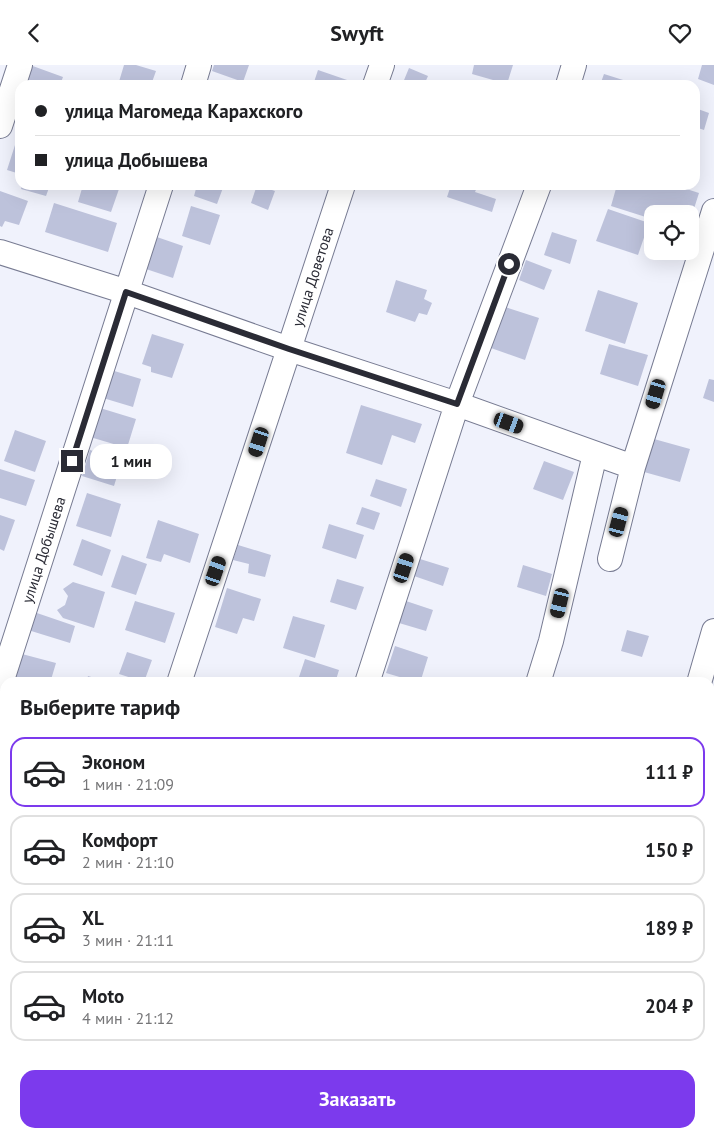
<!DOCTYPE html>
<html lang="ru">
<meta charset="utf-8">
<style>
body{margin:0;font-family:"PT Sans",sans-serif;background:#f6f6f6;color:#202124;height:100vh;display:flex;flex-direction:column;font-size:19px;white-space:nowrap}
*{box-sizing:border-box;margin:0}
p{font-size:16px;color:#757577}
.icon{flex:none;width:28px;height:28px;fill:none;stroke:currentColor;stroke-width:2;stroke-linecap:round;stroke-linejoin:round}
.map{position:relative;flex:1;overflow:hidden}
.panel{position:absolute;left:0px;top:612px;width:715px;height:461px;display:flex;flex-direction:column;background:#fff;border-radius:15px 15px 0 0;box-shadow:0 5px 20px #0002}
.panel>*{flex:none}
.guide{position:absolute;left:15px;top:15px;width:685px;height:110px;border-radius:15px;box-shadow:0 5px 20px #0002;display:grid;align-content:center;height:110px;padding:0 20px;background:#fff}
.buttons{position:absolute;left:644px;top:140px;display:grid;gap:10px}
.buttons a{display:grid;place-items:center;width:55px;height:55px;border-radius:10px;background:#fff;box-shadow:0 5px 20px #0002;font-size:25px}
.end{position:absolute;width:22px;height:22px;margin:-11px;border:6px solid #2a2b35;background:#fff;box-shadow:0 0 0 2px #fff}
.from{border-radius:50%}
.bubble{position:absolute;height:35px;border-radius:15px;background:#fff;box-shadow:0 5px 20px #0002;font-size:16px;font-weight:600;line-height:35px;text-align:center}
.car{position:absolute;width:15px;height:30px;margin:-15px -8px;border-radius:6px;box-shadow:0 0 4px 1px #0007;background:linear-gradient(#222 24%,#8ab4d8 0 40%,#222 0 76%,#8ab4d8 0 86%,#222 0)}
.guide b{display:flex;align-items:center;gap:18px;height:48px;font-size:19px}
.guide b+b{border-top:1px solid #e0e0e0}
.guide i{width:12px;height:12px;background:#202124}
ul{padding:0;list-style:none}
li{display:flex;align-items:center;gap:15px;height:70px;margin:0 10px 8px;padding:0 10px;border:2px solid #e0e0e0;border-radius:15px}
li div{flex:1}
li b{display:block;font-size:19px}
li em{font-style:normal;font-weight:600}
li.current{border-color:#7c3aed}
li>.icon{width:45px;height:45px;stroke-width:1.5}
h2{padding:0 20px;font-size:22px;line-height:60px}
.cta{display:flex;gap:10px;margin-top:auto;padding:10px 20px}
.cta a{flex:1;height:58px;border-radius:15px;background:#7c3aed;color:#fff;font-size:20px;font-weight:600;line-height:58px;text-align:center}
header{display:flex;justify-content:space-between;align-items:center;height:65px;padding:0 20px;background:#fff;font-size:22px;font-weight:600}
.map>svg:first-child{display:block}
.building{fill:#bdc2db}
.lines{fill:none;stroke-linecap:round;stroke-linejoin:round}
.minor-casing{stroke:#777b92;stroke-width:26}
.minor{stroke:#fff;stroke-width:24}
.route{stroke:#2a2b35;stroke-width:6}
.labels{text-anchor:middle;stroke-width:4;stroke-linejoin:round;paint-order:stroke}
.street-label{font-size:15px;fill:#2a2b35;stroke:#fff}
</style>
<header><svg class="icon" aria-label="back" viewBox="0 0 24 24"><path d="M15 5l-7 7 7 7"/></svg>Swyft<svg class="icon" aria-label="heart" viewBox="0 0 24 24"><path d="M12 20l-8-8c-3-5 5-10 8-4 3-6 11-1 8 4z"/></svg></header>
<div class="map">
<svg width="714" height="1073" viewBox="0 0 714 1073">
<rect width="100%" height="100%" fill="#f0f2fc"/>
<path class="building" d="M30,0l33,12 -3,8h-23l-16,-5z
M124,0h12l20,6 -5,14h-33z
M214,0h35l-6,17 -31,-11z
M474,0h39l-6,19 -35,-10z
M702,0h12v20l-16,-6z
M409,3l19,8 -4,9h-22z
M318,5l32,11 -2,4h-35z
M604,9l35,11h-39z
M695,43l14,5 -5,17 -9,-3z
M15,80l5,2v27l-13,-4z
M22,120h28l-4,11 -25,-7z
M83,120h24l12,4 -8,23 -33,-10z
M197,120h27l-7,19 -23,-8z
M257,120l18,6 -7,19 -17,-7z
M451,120h27l-3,7 21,7 -4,13 -45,-15z
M617,120h57l25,8 -9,28v-7h-38v5l-41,-13z
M0,126l28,10 -9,24 -14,-4 -3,6 -2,-1z
M54,138l63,20 -9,29 -63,-20z
M191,141l29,9 -10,30 -28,-9z
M608,144l41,14 -11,32 -42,-14z
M552,167l25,8 -7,24 -26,-9z
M154,171l29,10 -10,32 -30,-10z
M526,195l26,10 -8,20 -25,-10z
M396,215l31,10 -3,9 8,4 -5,12 -8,-2 -4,9 -29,-10z
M598,225l40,13 -13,41 -40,-13z
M505,242l34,11 -14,42 -34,-12z
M152,269l32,10 -12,34 -21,-6v-5l-9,-3z
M609,279l39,11 -10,31 -38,-12z
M111,305l30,9 -8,28 -30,-9z
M709,314l5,1v22l-11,-4z
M361,340l61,19 -7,19 -23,-8 -10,30 -36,-12z
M100,343l36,11 -9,29 -37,-11z
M15,365l31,11 -11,31 -31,-11z
M654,374l36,10 -10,33 -36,-10z
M90,385l32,10 -8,26 -32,-10z
M544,396l30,11 -11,28 -30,-11z
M0,404l35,11 -9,26 -26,-8z
M376,414l31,10 -6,18 -31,-11z
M87,428l34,11 -10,33 -35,-11z
M362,442l18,6 -6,17 -18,-6z
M0,450l15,5 -11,31 -4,-2z
M158,455l41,14 -9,29 -26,-9 -3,8 -15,-4z
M329,459l35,11 -8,24 -34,-11z
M82,474l29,11 -9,26 -29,-11z
M238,480l33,10 -6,22 -17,-4 1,-9 -16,-4z
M122,490l25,9 -11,31 -25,-8z
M420,494l29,9 -6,18 -29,-10z
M523,500l29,9 -6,22 -29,-9z
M337,514l27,8 -8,23 -26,-8z
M73,517l32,10 -11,36 -31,-10 -6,-8 8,-5 3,-9 -5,-7z
M227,523l34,11 -7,22 -11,-3 -6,16 -22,-7z
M135,536l40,12 -10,30 -40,-13z
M406,536l27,9 -7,21 -27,-8z
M34,547l41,14 -5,17 -42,-13z
M293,551l32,9 -10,33 -32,-10z
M627,565l22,6 -7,21 -21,-6z
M395,581l33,11 -8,26 -34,-10z
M127,587l25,8 -8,22 -25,-8z
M22,589l34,9 -6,20h-30l-6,-2z
M305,594l34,11 -4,13h-38z
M88,611l19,6 -1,1h-20z
M5,642v31l-5,-2v-14z
M0,704l5,2v29l-5,14z
M0,971l5,1v26l-5,-2z
M505,1069h45l-1,4h-45z"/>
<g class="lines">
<defs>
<path id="minor" d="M193,20l6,-20
M375,20l7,-20
M568,20l6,-20
M0,61l20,-61
M0,187l127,40 162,57 168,55 176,63
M610,494l23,-92 81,-256
M179,618l164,-498
M367,618l90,-279 82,-219
M538,618l13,-42 44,-187
M699,618l15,-52
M0,621l161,-501
M0,691l5,1
M34,1073l1,-4
M218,1073l2,-4
M390,1073l1,-4
M588,1073l1,-4"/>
</defs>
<use href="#minor" class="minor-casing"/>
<use href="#minor" class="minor"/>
</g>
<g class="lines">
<path class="route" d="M72,396l54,-169 163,57 168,55 52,-140"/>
</g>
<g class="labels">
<g class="street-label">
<text transform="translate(313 212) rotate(-72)" y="5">улица Доветова</text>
<text transform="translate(44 485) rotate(-72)" y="5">улица Добышева</text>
</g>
</g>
</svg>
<div class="buttons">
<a><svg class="icon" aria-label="locate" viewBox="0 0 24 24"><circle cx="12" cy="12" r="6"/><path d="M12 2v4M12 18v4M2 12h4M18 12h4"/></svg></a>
</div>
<i class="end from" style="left:509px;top:199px"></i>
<i class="end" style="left:72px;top:396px"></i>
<div class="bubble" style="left:90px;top:379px;width:82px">1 мин</div>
<i class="car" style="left:656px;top:329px;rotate:197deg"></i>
<i class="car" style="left:509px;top:358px;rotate:110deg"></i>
<i class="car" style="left:259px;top:377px;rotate:198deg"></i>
<i class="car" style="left:619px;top:457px;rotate:15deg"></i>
<i class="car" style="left:404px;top:503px;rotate:18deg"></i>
<i class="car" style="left:216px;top:506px;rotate:19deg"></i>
<i class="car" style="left:560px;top:538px;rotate:193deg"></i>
<div class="guide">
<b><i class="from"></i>улица Магомеда Карахского</b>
<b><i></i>улица Добышева</b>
</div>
<section class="panel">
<h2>Выберите тариф</h2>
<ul>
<li class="current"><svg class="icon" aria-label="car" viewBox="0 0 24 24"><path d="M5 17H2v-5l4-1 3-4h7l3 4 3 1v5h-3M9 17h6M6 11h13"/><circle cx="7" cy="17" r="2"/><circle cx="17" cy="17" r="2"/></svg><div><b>Эконом</b><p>1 мин · 21:09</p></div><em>111 ₽</em></li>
<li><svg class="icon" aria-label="car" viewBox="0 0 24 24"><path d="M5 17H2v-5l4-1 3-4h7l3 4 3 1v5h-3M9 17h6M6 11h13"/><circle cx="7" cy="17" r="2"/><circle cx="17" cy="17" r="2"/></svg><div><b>Комфорт</b><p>2 мин · 21:10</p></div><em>150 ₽</em></li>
<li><svg class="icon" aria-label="car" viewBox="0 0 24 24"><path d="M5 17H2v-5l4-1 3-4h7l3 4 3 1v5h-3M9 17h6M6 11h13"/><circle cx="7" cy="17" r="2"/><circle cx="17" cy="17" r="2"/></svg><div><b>XL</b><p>3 мин · 21:11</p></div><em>189 ₽</em></li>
<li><svg class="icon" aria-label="car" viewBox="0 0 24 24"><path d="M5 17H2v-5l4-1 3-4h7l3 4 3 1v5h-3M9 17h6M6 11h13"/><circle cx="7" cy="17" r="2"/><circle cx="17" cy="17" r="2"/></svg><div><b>Moto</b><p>4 мин · 21:12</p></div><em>204 ₽</em></li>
</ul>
<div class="cta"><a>Заказать</a></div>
</section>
</div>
